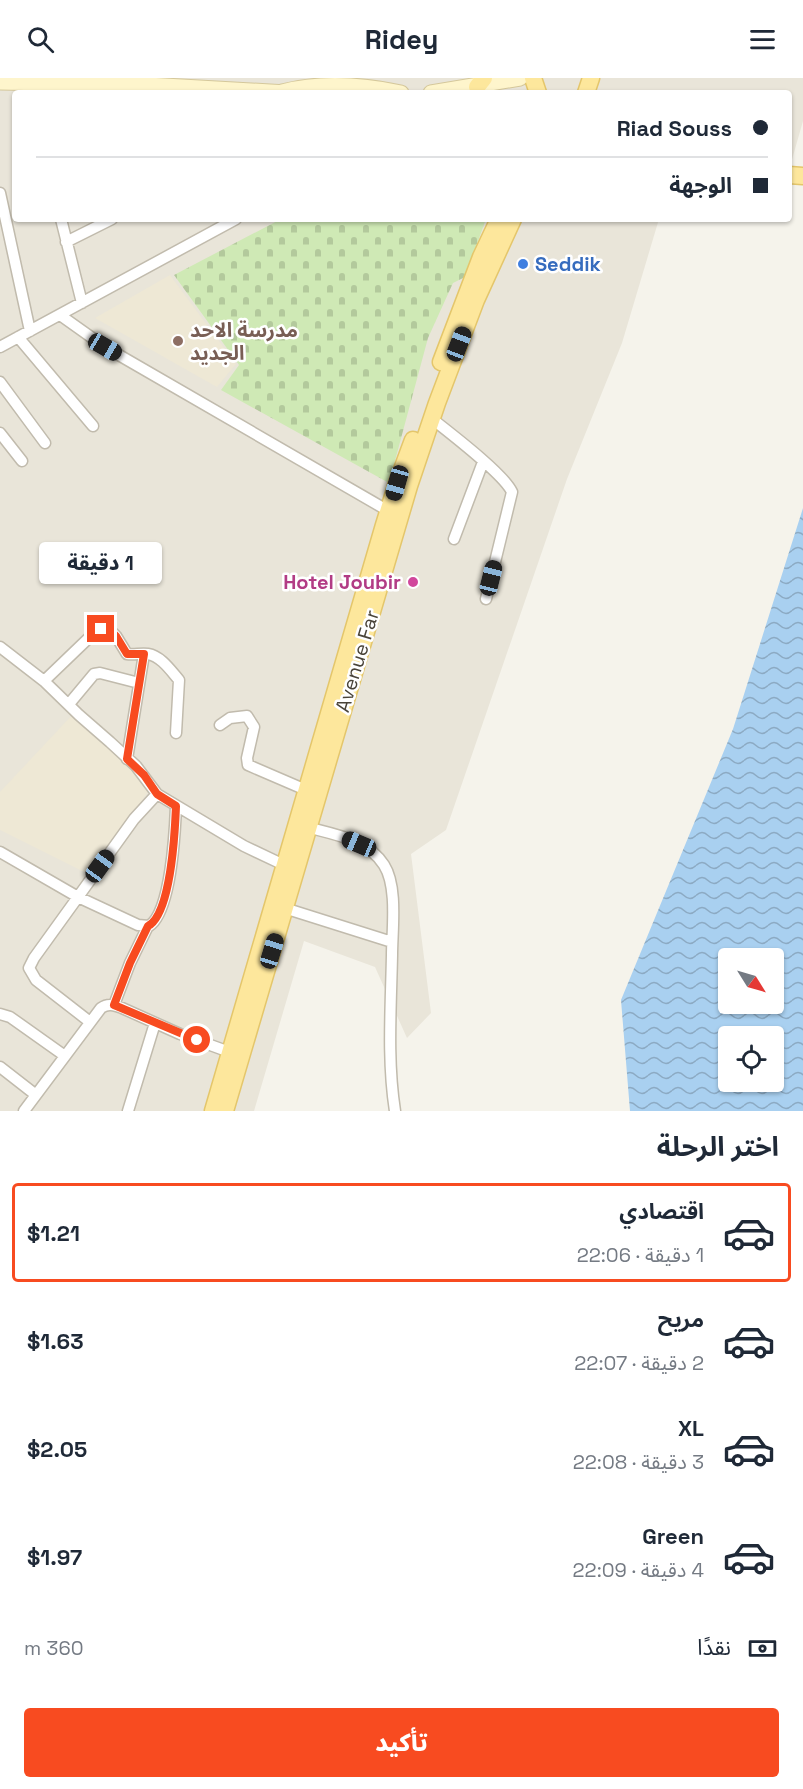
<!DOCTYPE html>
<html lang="ar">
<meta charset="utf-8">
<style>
body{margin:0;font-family:"Space Grotesk","Noto Sans Arabic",sans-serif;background:#f2f2f3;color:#1f2937;direction:rtl;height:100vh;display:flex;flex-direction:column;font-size:22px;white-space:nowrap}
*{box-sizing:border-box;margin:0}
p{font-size:20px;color:#747a83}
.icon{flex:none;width:33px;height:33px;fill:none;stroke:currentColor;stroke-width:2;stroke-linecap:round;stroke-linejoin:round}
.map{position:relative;height:1033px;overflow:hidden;direction:ltr}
.drawer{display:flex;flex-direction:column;background:#fff;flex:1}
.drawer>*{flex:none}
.top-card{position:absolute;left:12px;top:12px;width:780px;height:132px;border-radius:6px;box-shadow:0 2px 4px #0004;direction:rtl;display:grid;align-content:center;height:132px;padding:0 24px;background:#fff}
.needle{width:39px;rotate:127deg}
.fabs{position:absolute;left:718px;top:870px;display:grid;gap:12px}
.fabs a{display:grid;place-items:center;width:66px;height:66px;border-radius:6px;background:#fff;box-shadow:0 2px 4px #0004;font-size:30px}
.end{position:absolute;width:27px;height:27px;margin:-14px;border:8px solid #f84b20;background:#fff;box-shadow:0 0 0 3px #fff}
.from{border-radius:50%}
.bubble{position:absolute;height:42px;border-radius:6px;background:#fff;box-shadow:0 2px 4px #0004;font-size:20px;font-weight:800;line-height:42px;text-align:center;direction:rtl}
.car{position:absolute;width:18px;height:36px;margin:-18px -9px;border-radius:8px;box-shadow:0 0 4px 2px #0007;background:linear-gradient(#222 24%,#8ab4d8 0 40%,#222 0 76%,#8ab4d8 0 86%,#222 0)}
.top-card b{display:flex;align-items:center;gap:21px;height:57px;font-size:22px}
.top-card b+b{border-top:2px solid #e0e1e3}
.top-card i{width:15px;height:15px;background:#1f2937}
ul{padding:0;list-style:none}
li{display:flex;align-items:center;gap:18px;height:99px;margin:0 12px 9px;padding:0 12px;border:3px solid transparent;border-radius:6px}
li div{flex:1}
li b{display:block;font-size:22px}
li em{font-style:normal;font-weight:800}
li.current{border-color:#f84b20}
li>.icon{width:54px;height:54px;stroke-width:1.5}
h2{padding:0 24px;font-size:27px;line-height:72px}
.pay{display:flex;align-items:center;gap:15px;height:66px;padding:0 24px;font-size:22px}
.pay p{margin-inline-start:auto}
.action{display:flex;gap:12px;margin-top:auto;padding:12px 24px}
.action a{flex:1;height:69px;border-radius:6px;background:#f84b20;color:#fff;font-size:24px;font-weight:800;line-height:69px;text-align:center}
header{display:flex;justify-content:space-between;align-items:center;height:78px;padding:0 24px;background:#fff;font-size:27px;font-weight:800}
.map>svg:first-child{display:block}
.residential{fill:#e9e5d9}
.education{fill:#eee8d5}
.cemetery{fill:url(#cemetery-stones)}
.water{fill:url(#water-waves);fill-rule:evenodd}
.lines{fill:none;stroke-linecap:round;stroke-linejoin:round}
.street-casing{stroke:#c1bbad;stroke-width:13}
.secondary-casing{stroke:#d5c89b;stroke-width:17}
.primary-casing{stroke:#e4c66b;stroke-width:19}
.street{stroke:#fff;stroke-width:10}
.secondary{stroke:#fef5cc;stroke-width:15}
.primary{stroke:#fde79c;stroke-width:16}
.route{stroke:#f84b20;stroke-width:8}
.shop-dot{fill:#3f7fe0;stroke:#fff;stroke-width:2}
.education-dot{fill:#8d6e63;stroke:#fff;stroke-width:2}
.hotel-dot{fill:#d1479c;stroke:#fff;stroke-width:2}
.labels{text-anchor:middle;stroke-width:5;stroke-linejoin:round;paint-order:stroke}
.shop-label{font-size:20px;font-weight:bold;fill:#366cbe;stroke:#fff;text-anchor:start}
.education-label{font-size:20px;font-weight:bold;fill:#785e54;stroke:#fff;text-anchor:start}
.hotel-label{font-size:20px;font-weight:bold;fill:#b23c85;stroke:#fff;text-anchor:end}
.street-label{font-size:20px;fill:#4a4439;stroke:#fff}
</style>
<header><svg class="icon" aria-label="menu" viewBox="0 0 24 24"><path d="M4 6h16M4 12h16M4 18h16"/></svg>Ridey<svg class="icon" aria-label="search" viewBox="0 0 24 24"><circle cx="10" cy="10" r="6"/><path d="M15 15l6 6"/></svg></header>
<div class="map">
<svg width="803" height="1033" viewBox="0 0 803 1033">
<defs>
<pattern id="cemetery-stones" width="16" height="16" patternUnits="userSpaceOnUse" patternTransform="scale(1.5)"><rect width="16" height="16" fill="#cfe9b5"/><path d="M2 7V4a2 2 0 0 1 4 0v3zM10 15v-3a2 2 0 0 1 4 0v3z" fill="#b3c99c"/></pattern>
<pattern id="water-waves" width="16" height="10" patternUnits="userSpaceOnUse" patternTransform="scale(1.5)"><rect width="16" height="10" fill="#a9d0f0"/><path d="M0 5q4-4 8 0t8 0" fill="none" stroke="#8caac3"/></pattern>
</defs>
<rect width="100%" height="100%" fill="#f5f3eb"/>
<path class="residential" d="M0,0h803v43l-14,49v-77h-774v126h644l-37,124 -55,136 -121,351 -35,24 20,159 -24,25 -32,-71 -71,-26 -50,170h-254z"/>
<path class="education" d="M170,197l66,89 -19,23 -122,-69z
M74,635l77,74 -59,89 -92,-46v-38z"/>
<path class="cemetery" d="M281,141h205l-21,58 -12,6 -25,55 -39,145 -168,-93 18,-25 -65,-90z"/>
<path class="water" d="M803,430v603h-173l-9,-111 112,-271zM729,880h45v46h-45zM729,958h45v46h-45z"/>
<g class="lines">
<defs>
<path id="street" d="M0,115l30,138
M61,141l21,84
M66,164l46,-23
M60,237l45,32 287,166
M18,259l75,89
M0,269l236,-128
M0,304l45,61
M431,340c19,15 73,56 81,74l-26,107
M0,355l22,28
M454,461l29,-77
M0,569l44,34 35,34 31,27 26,24 21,28
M44,603l51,-49 12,-5 9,9 11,18c7,1 14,-1 21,0 13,2 23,17 31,26l-3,53
M69,626l25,-30 6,-1 39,10
M220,647l10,-7 17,-2 7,11 -7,31 1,7 58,25
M127,681l17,-105
M303,748c28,8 64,12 81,39 14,22 8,65 8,90 -1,52 -5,105 3,156
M0,774l78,45 56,-78 23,-25 87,52 40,19
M281,829l111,35
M114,927l16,-42 18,-37
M0,936l10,3 55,39
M90,944l-54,-42 -7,-12 5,-10 44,-61 60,28 11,1c22,-14 26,-94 27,-120
M0,989l36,28
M24,1033l77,-103c7,-5 13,-3 21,0l58,26 55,20
M128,1033l27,-88"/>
<path id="secondary" d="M0,4l147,3 140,8
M282,14c38,-10 81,-7 119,1
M431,15l89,-15"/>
<path id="primary" d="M533,0l5,15
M477,9l7,-9
M586,15l5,-15
M789,97l14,1
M441,284l40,-105 18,-38
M213,1033l171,-586 13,-42 16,-43
M225,1033l184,-625 28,-83 39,-103 37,-81"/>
</defs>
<use href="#street" class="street-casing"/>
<use href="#secondary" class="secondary-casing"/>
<use href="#primary" class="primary-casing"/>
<use href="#street" class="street"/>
<use href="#secondary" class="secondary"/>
<use href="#primary" class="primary"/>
</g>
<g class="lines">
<path class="route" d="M101,551l6,-2 9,9 11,18h17l-17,105 17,16 13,19 19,12c-1,25 -5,108 -28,120l-18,37 -16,42 83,35"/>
</g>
<circle class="shop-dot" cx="523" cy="186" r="6"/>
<circle class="education-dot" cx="178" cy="263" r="6"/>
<circle class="hotel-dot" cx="413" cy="504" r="6"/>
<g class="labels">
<g class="shop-label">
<text x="535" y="193">Seddik</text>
</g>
<g class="education-label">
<text x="190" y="259">مدرسة الاحد<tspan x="190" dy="23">الجديد</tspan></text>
</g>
<g class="hotel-label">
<text x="401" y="511">Hotel Joubir</text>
</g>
<g class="street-label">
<text transform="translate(357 583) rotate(-73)" y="7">Avenue Far</text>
</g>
</g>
</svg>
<div class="fabs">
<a><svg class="needle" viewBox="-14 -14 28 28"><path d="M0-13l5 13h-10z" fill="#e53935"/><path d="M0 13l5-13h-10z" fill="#747a83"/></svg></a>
<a><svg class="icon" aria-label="locate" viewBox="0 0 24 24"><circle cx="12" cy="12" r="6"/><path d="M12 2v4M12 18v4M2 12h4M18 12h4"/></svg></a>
</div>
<i class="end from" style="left:197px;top:962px"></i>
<i class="end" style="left:101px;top:551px"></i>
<div class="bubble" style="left:39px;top:464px;width:123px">1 دقيقة</div>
<i class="car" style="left:459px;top:266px;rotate:21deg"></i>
<i class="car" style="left:105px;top:269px;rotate:120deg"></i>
<i class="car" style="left:397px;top:405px;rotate:196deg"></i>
<i class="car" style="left:491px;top:500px;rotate:14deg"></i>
<i class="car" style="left:359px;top:766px;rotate:293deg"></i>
<i class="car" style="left:100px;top:788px;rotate:36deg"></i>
<i class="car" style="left:272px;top:873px;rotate:17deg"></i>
<div class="top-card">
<b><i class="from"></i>Riad Souss</b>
<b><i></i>الوجهة</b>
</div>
</div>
<section class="drawer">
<h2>اختر الرحلة</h2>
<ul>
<li class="current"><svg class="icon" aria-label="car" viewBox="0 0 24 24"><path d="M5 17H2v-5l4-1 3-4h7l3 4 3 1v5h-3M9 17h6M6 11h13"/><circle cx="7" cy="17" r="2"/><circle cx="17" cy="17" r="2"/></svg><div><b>اقتصادي</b><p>1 دقيقة · 22:06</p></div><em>$1.21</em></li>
<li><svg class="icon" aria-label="car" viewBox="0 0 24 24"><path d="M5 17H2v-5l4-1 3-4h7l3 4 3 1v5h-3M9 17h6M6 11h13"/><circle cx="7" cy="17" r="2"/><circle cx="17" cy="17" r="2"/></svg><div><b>مريح</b><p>2 دقيقة · 22:07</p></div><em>$1.63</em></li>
<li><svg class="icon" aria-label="car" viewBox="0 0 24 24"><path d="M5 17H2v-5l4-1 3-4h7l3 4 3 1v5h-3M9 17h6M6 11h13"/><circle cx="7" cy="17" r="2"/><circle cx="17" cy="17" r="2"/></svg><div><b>XL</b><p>3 دقيقة · 22:08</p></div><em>$2.05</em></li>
<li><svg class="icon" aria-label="car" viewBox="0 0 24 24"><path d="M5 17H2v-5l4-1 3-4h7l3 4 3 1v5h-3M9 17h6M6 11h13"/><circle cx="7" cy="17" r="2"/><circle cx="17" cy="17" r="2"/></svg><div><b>Green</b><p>4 دقيقة · 22:09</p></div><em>$1.97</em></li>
</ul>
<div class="pay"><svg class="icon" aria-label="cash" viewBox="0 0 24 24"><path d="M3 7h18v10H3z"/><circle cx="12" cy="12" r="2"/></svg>نقدًا<p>360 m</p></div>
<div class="action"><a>تأكيد</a></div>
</section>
